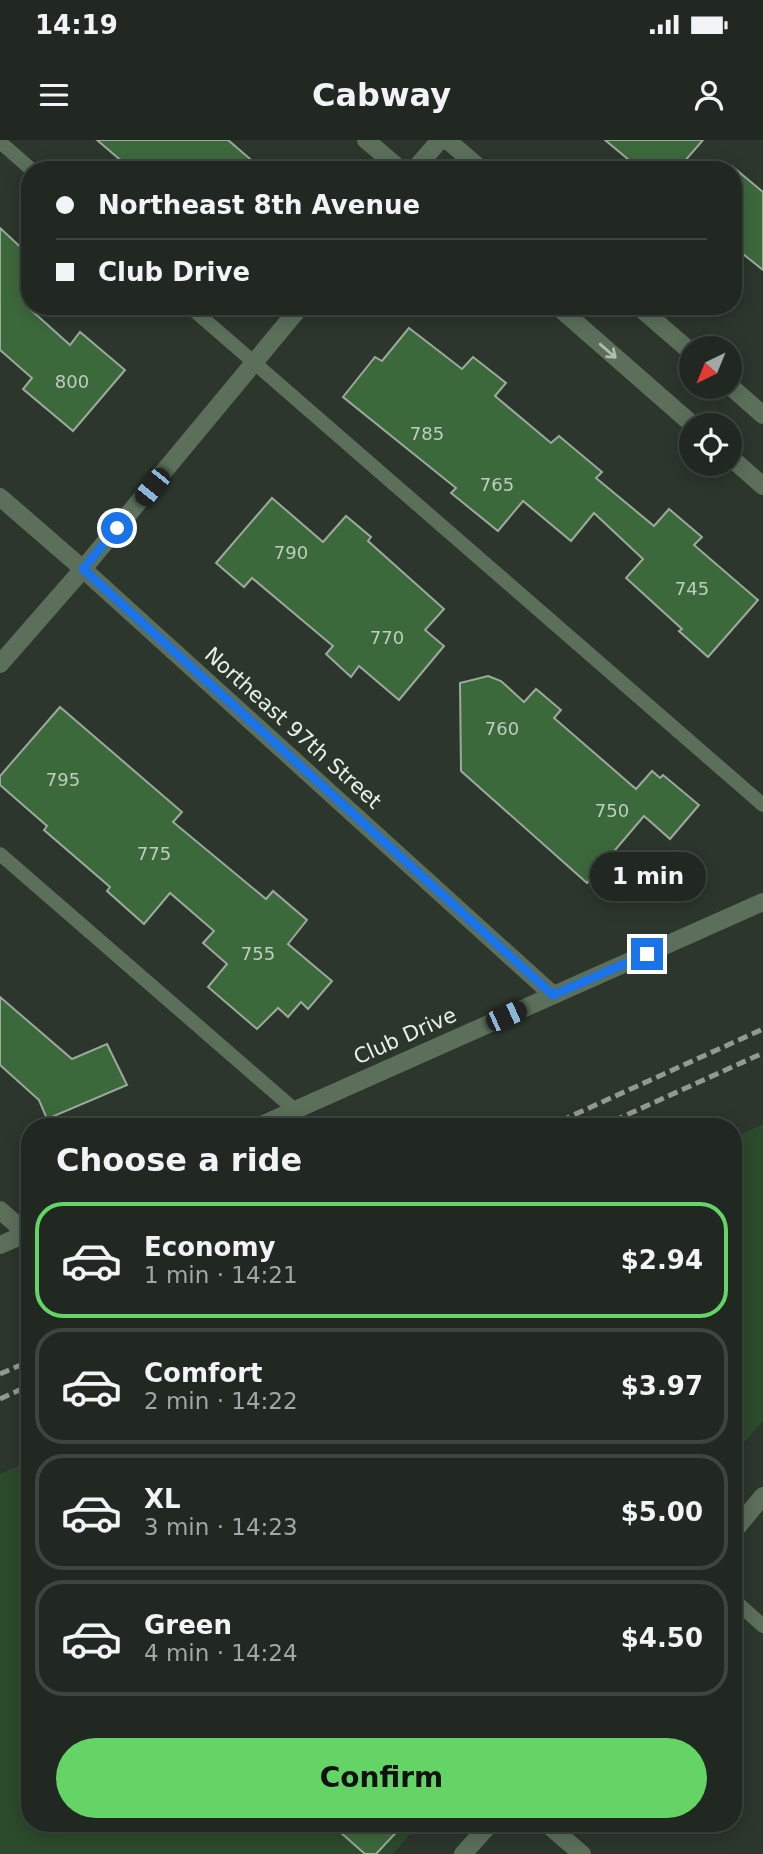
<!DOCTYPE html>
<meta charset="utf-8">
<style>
body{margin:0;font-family:"DejaVu Sans",sans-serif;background:#29302a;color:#f1f3f6;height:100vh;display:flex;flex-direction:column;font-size:26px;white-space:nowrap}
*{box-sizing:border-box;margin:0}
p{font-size:23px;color:#a2a6a5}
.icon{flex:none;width:38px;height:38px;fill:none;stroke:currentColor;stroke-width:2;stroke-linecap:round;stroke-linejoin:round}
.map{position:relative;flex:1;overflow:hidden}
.side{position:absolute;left:21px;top:978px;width:721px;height:714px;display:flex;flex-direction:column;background:#212821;border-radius:28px;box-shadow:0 4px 18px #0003,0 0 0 2px #3e443f}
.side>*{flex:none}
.guide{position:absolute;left:21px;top:21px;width:721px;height:154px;border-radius:28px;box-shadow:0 4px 18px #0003,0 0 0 2px #3e443f;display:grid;align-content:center;height:154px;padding:0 35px;background:#212821}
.needle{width:46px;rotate:223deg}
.controls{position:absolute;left:679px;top:196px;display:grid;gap:14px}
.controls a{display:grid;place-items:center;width:63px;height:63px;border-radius:50%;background:#212821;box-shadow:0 4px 18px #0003,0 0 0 2px #3e443f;font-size:35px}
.end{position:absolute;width:32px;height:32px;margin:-16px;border:9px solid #1a73e8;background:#fff;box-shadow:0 0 0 4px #fff}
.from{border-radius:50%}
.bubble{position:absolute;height:49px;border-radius:24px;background:#212821;box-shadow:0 4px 18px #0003,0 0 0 2px #3e443f;font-size:23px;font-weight:800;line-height:49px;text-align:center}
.car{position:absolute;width:21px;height:42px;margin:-21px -10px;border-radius:9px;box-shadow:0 0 5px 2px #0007;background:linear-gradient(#222 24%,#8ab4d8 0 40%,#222 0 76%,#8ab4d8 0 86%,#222 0)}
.guide b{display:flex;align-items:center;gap:24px;height:66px;font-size:26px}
.guide b+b{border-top:2px solid #3e443f}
.guide i{width:18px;height:18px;background:#f1f3f6}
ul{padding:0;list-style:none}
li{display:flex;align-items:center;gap:21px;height:116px;margin:0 14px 10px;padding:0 21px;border:4px solid #3e443f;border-radius:28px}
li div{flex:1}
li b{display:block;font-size:26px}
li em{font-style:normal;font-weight:800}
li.selected{border-color:#64d467}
li>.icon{width:63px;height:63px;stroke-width:1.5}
h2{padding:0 35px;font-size:32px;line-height:84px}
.primary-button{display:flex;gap:14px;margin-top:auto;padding:14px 35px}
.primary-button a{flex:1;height:80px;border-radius:42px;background:#64d467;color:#111;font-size:28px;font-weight:800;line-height:80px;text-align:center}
.status{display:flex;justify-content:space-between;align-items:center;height:49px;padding:0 35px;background:#212821;direction:ltr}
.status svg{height:19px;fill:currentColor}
header{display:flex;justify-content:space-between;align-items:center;height:91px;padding:0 35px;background:#212821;font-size:32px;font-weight:800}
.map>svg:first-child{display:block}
.green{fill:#2c4a2c}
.building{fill:#3c693c;stroke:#9ea99d;stroke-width:2}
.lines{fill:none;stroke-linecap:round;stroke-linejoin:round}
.service{stroke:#5b6f5b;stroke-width:14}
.minor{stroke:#5b6f5b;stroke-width:18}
.tertiary{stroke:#5b6f5b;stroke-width:18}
.rail{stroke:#919991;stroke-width:5;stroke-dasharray:10 5;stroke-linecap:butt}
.oneway{stroke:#b0bcb0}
.route{stroke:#1a73e8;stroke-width:9}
.labels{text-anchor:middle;stroke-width:5;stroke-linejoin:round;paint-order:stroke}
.number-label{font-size:18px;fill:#becebe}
.street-label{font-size:21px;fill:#e9f0e9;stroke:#2c362c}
</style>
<div class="status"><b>14:19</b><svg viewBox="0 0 49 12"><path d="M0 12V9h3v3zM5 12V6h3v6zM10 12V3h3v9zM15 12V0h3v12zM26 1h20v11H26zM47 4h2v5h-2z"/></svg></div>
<header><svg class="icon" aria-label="menu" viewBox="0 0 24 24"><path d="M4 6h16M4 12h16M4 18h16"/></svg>Cabway<svg class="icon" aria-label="person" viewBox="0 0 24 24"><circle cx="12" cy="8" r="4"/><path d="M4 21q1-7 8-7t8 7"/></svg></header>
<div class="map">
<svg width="763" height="1714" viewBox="0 0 763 1714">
<rect width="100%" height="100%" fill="#2c362c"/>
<path class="green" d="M763,984v297l-30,34v-317z
M30,1321v363h389l-26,30h-393v-380z"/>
<path class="building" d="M97,0h131l35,30h-131z
M605,0h98l-26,30h-36z
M733,27l30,25v78l-30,-24z
M0,88l30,28v53l40,36 10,-13 45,38 -52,61 -50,-42 9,-11 -32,-28z
M409,188l53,41 11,-12 33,26 -11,13 56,47 8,-7 43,36 -6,6 58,48 15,-17 33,28 -8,8 64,55 -50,57 -29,-26 3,-2 -56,-51 17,-19 -49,-46 -23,28 -48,-40 -25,30 -47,-38 5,-5 -113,-91 32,-40 7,4z
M272,358l51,44 23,-26 25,21 -3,4 76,68 -19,21 19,16 -45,54 -40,-34 -8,11 -25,-23 7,-8 -81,-68 -8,9 -28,-24z
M488,536l13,5 23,21 12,-13 25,21 -7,8 82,71 16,-18 8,7 3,-3 36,30 -29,34 -26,-23 -57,67 -126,-112 -1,-88z
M60,567l122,105 -9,10 93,77 7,-8 34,29 -19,24 44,37 -24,28 -7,-7 -13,15 -10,-9 -21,21 -49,-42 19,-23 -24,-21 11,-12 -44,-38 -26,31 -37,-33 3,-4 -66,-57 3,-4 -47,-41v-9z
M0,857l72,62 35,-15 20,41 -80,34 -8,-19 -39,-35z
M331,1684h73l-28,30h-11z"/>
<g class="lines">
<path class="service" d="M0,2l32,28
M189,166l574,499
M0,714l295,256
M733,1459l30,27"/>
<path class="minor" d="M414,30l26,-30
M0,357l83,72 470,426
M0,524l83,-95 218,-263
M257,987l506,-225
M0,1070l26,23
M0,1105l30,-13
M733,1392l30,-36
M547,1684l35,30
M463,1714l27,-30"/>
<path class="tertiary" d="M366,0l35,30
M447,0l35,30
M557,166l136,119
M638,166l53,46
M730,246l33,29
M730,317l33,29"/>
<path class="rail" d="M547,987l216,-98
M600,987l163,-74
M0,1234l30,-13
M0,1259l30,-14"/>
</g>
<defs><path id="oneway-shaft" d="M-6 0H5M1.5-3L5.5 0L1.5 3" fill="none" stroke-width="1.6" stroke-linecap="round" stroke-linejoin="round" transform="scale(1.75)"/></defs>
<use class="oneway" href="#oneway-shaft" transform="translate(608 211) rotate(41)"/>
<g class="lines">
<path class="route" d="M117,388l-34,41 470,426 94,-41"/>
</g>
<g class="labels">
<g class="number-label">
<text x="72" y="248">800</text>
<text x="427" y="300">785</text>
<text x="497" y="351">765</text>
<text x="291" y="419">790</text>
<text x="692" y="455">745</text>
<text x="387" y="504">770</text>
<text x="502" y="595">760</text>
<text x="63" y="646">795</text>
<text x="612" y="677">750</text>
<text x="154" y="720">775</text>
<text x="258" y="820">755</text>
</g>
<g class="street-label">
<text transform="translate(293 588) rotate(42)" y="7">Northeast 97th Street</text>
<text transform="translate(405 896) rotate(-24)" y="7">Club Drive</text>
</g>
</g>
</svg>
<div class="controls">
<a><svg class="needle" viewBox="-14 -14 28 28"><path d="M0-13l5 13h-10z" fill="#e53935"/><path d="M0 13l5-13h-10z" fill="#a2a6a5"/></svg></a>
<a><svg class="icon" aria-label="locate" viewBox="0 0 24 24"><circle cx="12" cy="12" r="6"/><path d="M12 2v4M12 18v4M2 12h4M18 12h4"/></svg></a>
</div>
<i class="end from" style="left:117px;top:388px"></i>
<i class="end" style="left:647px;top:814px"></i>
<div class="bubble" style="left:590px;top:712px;width:116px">1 min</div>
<i class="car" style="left:152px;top:347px;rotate:219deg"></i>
<i class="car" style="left:506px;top:876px;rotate:66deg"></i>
<div class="guide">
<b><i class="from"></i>Northeast 8th Avenue</b>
<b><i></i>Club Drive</b>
</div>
<section class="side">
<h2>Choose a ride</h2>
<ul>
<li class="selected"><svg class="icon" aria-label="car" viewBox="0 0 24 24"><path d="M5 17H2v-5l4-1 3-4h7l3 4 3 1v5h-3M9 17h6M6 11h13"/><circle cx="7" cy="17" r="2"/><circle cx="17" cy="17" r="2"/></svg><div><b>Economy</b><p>1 min · 14:21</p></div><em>$2.94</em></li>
<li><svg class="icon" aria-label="car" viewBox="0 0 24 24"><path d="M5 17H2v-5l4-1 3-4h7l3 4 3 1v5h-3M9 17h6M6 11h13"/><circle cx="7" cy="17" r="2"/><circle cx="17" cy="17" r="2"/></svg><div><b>Comfort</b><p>2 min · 14:22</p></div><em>$3.97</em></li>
<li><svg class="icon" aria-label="car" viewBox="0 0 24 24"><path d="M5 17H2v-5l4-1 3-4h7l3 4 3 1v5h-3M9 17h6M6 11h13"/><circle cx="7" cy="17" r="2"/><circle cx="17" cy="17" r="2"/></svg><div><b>XL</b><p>3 min · 14:23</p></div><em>$5.00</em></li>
<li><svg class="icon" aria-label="car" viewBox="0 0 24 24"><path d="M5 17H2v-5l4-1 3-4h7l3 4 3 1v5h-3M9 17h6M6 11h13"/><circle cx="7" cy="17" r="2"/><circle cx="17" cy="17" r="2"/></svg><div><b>Green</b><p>4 min · 14:24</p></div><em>$4.50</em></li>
</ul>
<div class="primary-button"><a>Confirm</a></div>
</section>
</div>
